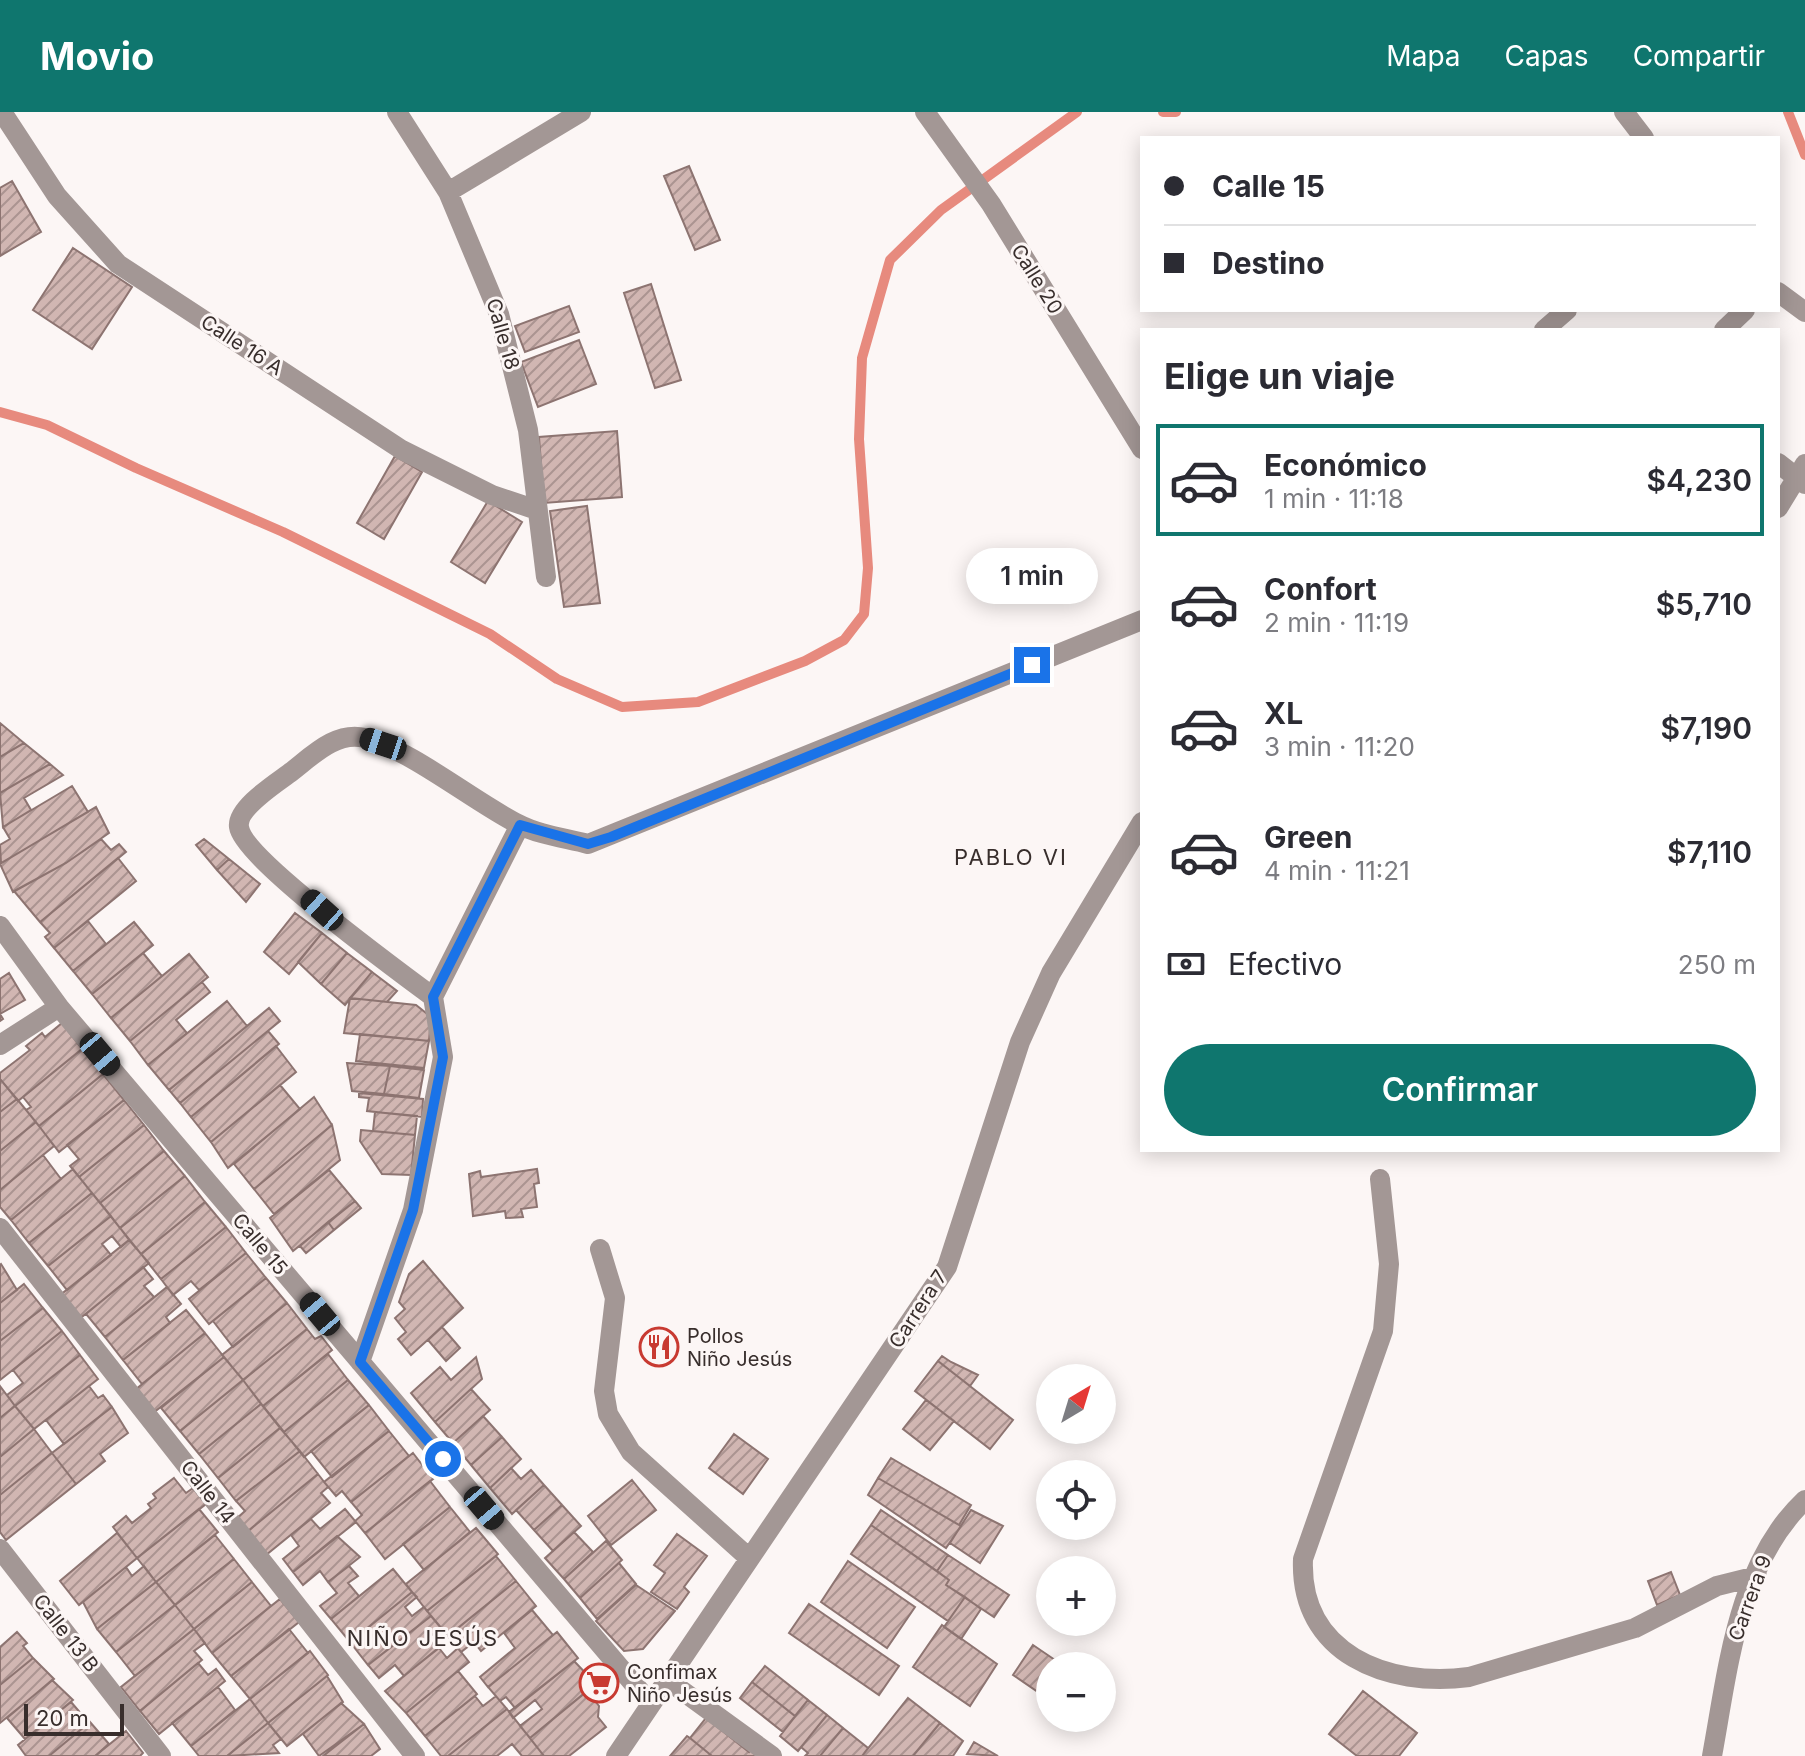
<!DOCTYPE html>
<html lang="es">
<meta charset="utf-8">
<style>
body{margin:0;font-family:Inter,sans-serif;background:#f2f2f3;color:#2b2b33;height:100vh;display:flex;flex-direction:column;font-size:30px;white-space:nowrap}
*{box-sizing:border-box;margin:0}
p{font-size:26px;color:#7c7c81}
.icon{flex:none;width:44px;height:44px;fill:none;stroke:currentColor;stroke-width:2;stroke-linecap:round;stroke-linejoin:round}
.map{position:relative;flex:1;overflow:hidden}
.sheet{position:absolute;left:1140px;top:216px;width:640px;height:824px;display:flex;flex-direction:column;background:#fff;border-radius:0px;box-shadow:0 4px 20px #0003}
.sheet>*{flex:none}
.guide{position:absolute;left:1140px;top:24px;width:640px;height:176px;border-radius:0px;box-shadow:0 4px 20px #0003;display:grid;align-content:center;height:176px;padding:0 24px;background:#fff}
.needle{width:52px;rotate:38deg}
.buttons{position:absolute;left:1036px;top:1252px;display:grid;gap:16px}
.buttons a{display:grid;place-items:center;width:80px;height:80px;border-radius:50%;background:#fff;box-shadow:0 4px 20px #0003;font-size:40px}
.scale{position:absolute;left:24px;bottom:20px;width:100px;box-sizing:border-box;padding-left:8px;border:4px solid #382e2c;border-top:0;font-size:22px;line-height:28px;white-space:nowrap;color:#382e2c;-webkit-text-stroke:6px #fcf6f5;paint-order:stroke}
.end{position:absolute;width:36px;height:36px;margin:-18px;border:10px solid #1a73e8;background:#fff;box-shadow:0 0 0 4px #fff}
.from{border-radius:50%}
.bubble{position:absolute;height:56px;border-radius:28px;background:#fff;box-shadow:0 4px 20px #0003;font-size:26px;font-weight:600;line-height:56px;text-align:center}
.car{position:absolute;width:24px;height:48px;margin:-24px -12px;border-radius:10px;box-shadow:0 0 6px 2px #0007;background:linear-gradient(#222 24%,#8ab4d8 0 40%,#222 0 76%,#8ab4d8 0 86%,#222 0)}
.guide b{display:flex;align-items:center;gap:28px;height:76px;font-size:30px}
.guide b+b{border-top:2px solid #e1e1e2}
.guide i{width:20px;height:20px;background:#2b2b33}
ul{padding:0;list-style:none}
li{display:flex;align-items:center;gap:24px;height:112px;margin:0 16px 12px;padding:0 8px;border:4px solid transparent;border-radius:0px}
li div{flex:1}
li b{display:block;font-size:30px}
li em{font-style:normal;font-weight:600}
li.current{border-color:#0f766e}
li>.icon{width:72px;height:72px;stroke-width:1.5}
h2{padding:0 24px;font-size:36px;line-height:96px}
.pay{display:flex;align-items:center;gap:20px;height:88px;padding:0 24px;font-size:30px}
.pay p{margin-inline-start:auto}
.cta{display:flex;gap:16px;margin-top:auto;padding:16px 24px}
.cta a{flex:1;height:92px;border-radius:48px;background:#0f766e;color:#fff;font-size:32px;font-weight:600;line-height:92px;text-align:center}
header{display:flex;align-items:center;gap:48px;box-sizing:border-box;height:112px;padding:0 40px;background:#0f766e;color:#fff}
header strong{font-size:38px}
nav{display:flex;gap:44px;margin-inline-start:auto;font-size:28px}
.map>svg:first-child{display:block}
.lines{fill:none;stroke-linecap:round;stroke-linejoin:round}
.stream{stroke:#e78a7e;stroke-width:10}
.building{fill:url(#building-hatch);stroke:#8d7471;stroke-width:2}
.minor{stroke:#a39795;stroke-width:20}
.route{stroke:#1a73e8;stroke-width:10}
.labels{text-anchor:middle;stroke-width:6;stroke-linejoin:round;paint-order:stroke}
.street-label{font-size:20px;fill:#382e2c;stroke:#fcf6f5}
.poi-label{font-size:20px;fill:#382e2c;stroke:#fcf6f5;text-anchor:start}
.neighbourhood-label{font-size:22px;letter-spacing:2px;fill:#382e2c;stroke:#fcf6f5}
</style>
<header>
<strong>Movio</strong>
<nav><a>Mapa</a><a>Capas</a><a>Compartir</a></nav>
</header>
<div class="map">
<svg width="1805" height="1644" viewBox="0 0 1805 1644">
<defs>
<pattern id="building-hatch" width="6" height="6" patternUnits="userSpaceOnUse" patternTransform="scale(2)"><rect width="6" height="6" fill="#d1b6b2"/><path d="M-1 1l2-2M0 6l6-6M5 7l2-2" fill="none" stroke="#ab9491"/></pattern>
</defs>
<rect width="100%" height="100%" fill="#fcf6f5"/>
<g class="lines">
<path class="stream" d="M1163,0h13
M1788,0l17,43
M0,300l47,13 89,43 147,64 207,102 67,45 65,28 76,-5 107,-41 39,-21 20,-26 4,-46 -9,-129 3,-81 28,-98 51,-50 136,-98"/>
</g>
<path class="building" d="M689,54l31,74 -25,10 -31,-74z
M12,69l29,51 -41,24v-68z
M73,136l59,39 -40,62 -59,-39z
M651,172l30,96 -26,8 -31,-95z
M569,194l10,26 -54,20 -10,-26z
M579,228l17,44 -58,23 -17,-45z
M617,319l5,66 -78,6 -5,-66z
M395,344l27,16 -38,67 -27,-16z
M488,389l34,21 -37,61 -34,-21z
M587,394l13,97 -36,4 -14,-96z
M0,611l24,20 -24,14z
M24,631l26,21 -50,29v-36z
M50,652l13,11 -39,23 7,12 -28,17 -3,-34z
M72,674l16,26 -87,51 -1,-18 10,-6 -7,-12z
M96,695l13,26 -43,30 -53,29 -13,-28z
M101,727l10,11 8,-6 7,8 -86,70 -26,-31 52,-28z
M204,727l25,20 -12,11 -21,-25z
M118,746l18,23 -82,67 -9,-11 5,-4 -10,-11z
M229,747l31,25 -14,18 -29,-32z
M295,801l27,20 -33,41 -25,-22z
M88,809l18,23 -33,27 -19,-23z
M134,810l19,23 -61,49 -19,-23z
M322,821l25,20 -26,31 -23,-22z
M143,841l19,23 -51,42 -19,-24z
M347,841l25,19 -27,33 -24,-21z
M189,842l19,23 -78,64 -19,-23z
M372,860l25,19 -10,11 -37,-4z
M9,861l16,27 -25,14 3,5 -3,2v-42z
M202,870l8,10 -34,28 11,13 -39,32 -18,-24z
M350,886l66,7 15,12 -2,24 -85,-8z
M227,889l20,25 -78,64 -21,-25z
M269,896l11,13 -100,82 -11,-13z
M62,911l20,26 -64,52 -18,-22v-6l30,-23 -4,-4 16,-13 3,4z
M268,919l11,13 -88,73 -11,-14z
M360,922l69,7 -5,27 -68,-7z
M276,934l20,26 -85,70 -20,-25z
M82,937l21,25 -64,52 -13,-16 5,-3 -8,-10z
M347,951l43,3 -6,28 -32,-3z
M390,954l34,4 -5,28 -35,-4z
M103,962l21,26 -65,52 -20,-26z
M0,967l17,20 -17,13z
M280,973l20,24 -72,59 -17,-26z
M359,981l64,6 -1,18 -55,-6 2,-13 -10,-1z
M314,985l18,28 -78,64 -20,-25z
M17,987l19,23 -36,29v-39z
M124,988l20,25 -65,52 -9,-11 9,-7 -12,-14z
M375,1000l42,4 -2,19 -42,-4z
M36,1010l18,24 -54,44v-39z
M144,1013l20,26 -64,52 -21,-26z
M332,1013l8,35 -66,54 -20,-25z
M361,1018l54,5 -4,40 -29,-1 -22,-33z
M164,1039l21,25 -65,52 -20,-25z
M43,1043l18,24 -50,41 -11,-13v-17z
M73,1057l19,24 -63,50 -18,-23z
M537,1057l2,14 -5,1 3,23 -16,2 2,8 -17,1 -1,-7 -32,5 -4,-42 11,-3 1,6z
M329,1058l26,31 -62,50 -23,-33z
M185,1064l20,26 -64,52 -21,-26z
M92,1081l19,23 -63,50 -19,-23z
M355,1089l6,7 -27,22 -6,-8z
M205,1090l21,25 -65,52 -20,-25z
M111,1104l18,24 -8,7 -9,-11 -10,8 9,11 -44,35 -19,-24z
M328,1110l6,8 -28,23 -6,-7z
M226,1115l20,26 -47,37 -8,-9 -18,14 -12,-16z
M129,1128l20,23 -71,57 -19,-24z
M246,1141l20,25 -57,46 -20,-25z
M423,1149l40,47 -52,47 -13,-16 8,-7 -11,-14 10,-9 -6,-7 10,-28z
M1,1152l16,26 -17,13v-38z
M143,1155l10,12 -9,7 10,11 -49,40 -19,-23z
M266,1166l21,25 -54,44 -20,-26z
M24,1172l19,24 -43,33v-38z
M167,1175l14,17 -15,13 4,6 -47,37 -18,-23z
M287,1191l20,26 -64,51 -21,-25z
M43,1196l19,23 -62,49v-39z
M186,1198l19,23 -63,51 -19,-24z
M442,1215l18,21 -14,13 -18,-21z
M307,1217l8,10 6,-3 11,14 -69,56 -20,-26z
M62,1219l18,24 -65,51 -8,-11 16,-12 -10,-13z
M205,1221l19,24 -71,56 -18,-23z
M328,1242l20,26 -64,52 -21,-26z
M80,1243l18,24 -64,50 -19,-23z
M942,1244l9,6 27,13 -8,11 -32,-25z
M224,1245l19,23 -63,51 -19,-23z
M476,1245l6,22 -47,43 -24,-29 29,-26 11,13z
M938,1249l75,59 -23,29 -75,-58z
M243,1268l18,24 -62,50 -19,-23z
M348,1268l21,25 -65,52 -20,-25z
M0,1274l15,20 -15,12z
M89,1274l9,12 5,-3 9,12 -48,37 -18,-24z
M471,1277l19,21 -37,33 -18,-21z
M926,1288l28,21 -24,29 -27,-21z
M261,1292l19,24 -62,50 -19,-24z
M369,1293l20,26 -57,46 -21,-26z
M15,1294l19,23 -34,28v-39z
M112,1295l16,26 -28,21 5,7 -29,23 -24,-31z
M483,1304l19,21 -31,28 -18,-22z
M280,1316l20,23 -64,50 -18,-23z
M34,1317l18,24 -52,42v-38z
M389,1319l20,25 -58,46 -9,-11 -6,5 -12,-14z
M734,1322l34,25 -25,35 -34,-26z
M502,1325l19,22 -31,29 -19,-23z
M300,1339l18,23 -70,57 -11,-13 8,-7 -9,-10z
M52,1341l24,31 -70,56 -6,-8v-37z
M413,1341l20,26 -68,54 -10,-12 7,-6 -11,-13z
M891,1346l80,47 -12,20 -81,-47z
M511,1356l10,11 10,-9 13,15 -32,29 -22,-26z
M318,1362l10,13 -7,6 9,10 -64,52 -18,-24z
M174,1366l12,15 7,-5 13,16 -69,54 -24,-31 13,-11 6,7 19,-15 -3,-4 8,-6 -3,-4z
M878,1366l83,48 -15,22 -78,-53z
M632,1368l24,30 -45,35 -23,-29z
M430,1369l20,26 -65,52 -20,-26z
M544,1373l18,20 -28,25 -18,-20z
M562,1393l19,21 -28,25 -19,-21z
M450,1395l20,25 -46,38 -21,-26z
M199,1397l19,23 -62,50 -19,-24z
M345,1397l11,13 -63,50 -10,-13 16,-13 -8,-11 20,-16 9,10z
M881,1398l67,45 -11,16 -66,-46z
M971,1398l32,16 -23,37 -30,-20z
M871,1413l78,55 -3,5 19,12 -17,24 -97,-67z
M476,1416l22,26 -71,57 -21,-27z
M574,1420l19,20 -29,27 -19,-21z
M117,1421l20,25 -58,47 -19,-24z
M677,1422l30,22 -23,31 5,5 -12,17 -26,-17 14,-19 -11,-8z
M215,1423l19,24 -59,46 -19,-23z
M337,1424l23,21 -32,25 -8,-11 -17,14 -10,-13z
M606,1429l16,19 -42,38 -16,-19z
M948,1443l61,40 -15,22 -48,-32 3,-5 -12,-9z
M496,1444l20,25 -68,55 -21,-25z
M234,1447l18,23 -58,47 -19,-24z
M848,1449l67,46 -28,41 -66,-46z
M619,1451l17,21 -39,35 -17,-21z
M144,1454l12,16 -59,47 -14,-27 43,-35 6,9z
M349,1454l9,10 -10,7 11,13 -28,23 -11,-13 17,-13 -9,-11z
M393,1457l19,23 -62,50 -19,-23z
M1671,1460l9,23 -23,10 -9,-24z
M516,1469l20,25 -55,45 -7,-9 -13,10 -13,-16z
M156,1470l19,23 -59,47 -19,-23z
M252,1470l19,24 -59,47 -18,-24z
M636,1473l39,26 -32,38 -19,2 -28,-30z
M412,1480l5,5 -12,10 7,9 12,-9 7,9 -63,49 -18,-23z
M965,1485l16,12 -20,30 -17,-12z
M280,1487l19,23 -68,54 -19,-23z
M809,1492l90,62 -20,29 -90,-62z
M175,1493l19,24 -59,47 -19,-24z
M532,1498l21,25 -65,52 -8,-10 35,-29 -11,-15z
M431,1504l10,12 -13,10 9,11 -33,27 -9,-11 -16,13 -11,-13z
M942,1513l55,39 -27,42 -57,-39z
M194,1517l11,14 -11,8 8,9 -62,51 -19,-24z
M289,1517l19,24 -58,46 -19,-23z
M17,1520l10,11 -4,3 10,12 -33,27v-38z
M557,1520l21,26 -63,50 -9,-11 -6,4 -12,-14z
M1033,1533l25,17 -8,4v7l-12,19 -25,-17z
M439,1536l8,10 11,-10 11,14 -63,51 -21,-22z
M310,1539l18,24 -60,48 -18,-24z
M33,1546l21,21 -54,44v-38z
M574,1549l22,23 -66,54 -10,-12 22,-17 -7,-9 -22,18 -4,-6z
M198,1551l10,12 8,-6 9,12 -66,53 -19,-23z
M765,1554l43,34 -13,16 -43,-34z
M458,1559l19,23 -52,42 -19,-23z
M327,1564l16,26 -56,44 -19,-23z
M52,1568l21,20 -48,39 -18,-21z
M752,1570l43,34 -12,16 -43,-34z
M218,1575l17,23 -44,36 -19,-23z
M587,1579l12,15 -1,11 8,10 -37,29h-25l-14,-18z
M1363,1579l54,42 -18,23h-42l-28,-22z
M475,1584l8,10 13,-10 11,13 -59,47h-7l-16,-20z
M908,1586l32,25 -10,12 -17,21h-51z
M250,1587l18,24 -41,33h-28l-8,-10z
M808,1588l19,15 -29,36 -18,-15z
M71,1590l18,21 -40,33h-23l-8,-11z
M341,1591l23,21 -45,32 -16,-22z
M507,1597l37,47h-22l-10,-12 -15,12h-49z
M827,1603l16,13 -23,28h-15l3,-3 -7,-6z
M706,1606l43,34 3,-4 10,8h-50l-22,-18z
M90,1610l19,22 -14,12h-46z
M268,1611l13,16 -8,6 6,8 -52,3z
M940,1611l23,18 -10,15h-40z
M364,1612l16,25 -9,7h-48z
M843,1616l25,20 -6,8h-42z
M126,1619l17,22 -3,3h-45z
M687,1624l3,2 22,18h-42z
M974,1630l24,14 -31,-2z"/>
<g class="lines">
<path class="minor" d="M2,0l55,84 61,68 284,186 90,45 45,15
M397,0l51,80 51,122 29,116 18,147
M925,0l66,92 151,245
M1624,0l20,26
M448,80l133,-80
M1778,180l27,20
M1544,218l23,-20
M1724,218l21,-20
M1778,351l27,21
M1778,396l27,-44
M0,814l59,81 591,696
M433,885c-32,-24 -190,-139 -194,-170 -3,-19 39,-45 52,-55 22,-17 45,-41 74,-34 46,12 108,63 153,86 21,11 47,14 70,20l554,-224
M0,933l59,-38
M1380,1067l9,85 -6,67 -80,228c-4,95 85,129 166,118l166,-49 82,-42 40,-10
M0,1116l415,528
M600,1137l15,49 -11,93 4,23 23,38 118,106
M360,1250l53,-152 30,-153 -10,-60 87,-172
M0,1437l161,207
M666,1567l106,77
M616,1644l331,-489 73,-225 31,-69 91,-151
M1712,1644c16,-86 25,-192 93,-256"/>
</g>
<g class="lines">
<path class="route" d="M443,1347l-83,-97 53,-152 30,-153 -10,-60 87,-172 68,19 23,-7 421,-172"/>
</g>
<defs>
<symbol id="restaurant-ring" viewBox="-11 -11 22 22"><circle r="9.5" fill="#fcf6f5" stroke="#c83a31" stroke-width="1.5"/><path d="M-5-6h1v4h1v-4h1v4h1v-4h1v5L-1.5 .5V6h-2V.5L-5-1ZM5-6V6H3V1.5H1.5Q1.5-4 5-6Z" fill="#c83a31"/></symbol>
<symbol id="supermarket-ring" viewBox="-11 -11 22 22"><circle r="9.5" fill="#fcf6f5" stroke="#c83a31" stroke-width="1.5"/><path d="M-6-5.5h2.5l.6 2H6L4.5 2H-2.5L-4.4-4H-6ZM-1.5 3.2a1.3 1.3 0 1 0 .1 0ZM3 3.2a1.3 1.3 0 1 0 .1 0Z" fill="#c83a31"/></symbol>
</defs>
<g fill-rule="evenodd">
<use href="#restaurant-ring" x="637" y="1213" width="44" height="44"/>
<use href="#supermarket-ring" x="577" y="1549" width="44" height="44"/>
</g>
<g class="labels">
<g class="street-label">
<text transform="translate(1037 167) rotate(58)" y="7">Calle 20</text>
<text transform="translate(503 222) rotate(74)" y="7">Calle 18</text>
<text transform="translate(242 233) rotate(33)" y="7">Calle 16 A</text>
<text transform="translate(260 1132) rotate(50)" y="7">Calle 15</text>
<text transform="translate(918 1197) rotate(-57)" y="7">Carrera 7</text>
<text transform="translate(208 1380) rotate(52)" y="7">Calle 14</text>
<text transform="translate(1750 1486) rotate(-70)" y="7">Carrera 9</text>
<text transform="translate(66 1521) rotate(52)" y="7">Calle 13 B</text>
</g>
<g class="poi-label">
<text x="687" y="1231">Pollos<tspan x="687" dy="23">Niño Jesús</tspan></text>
<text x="627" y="1567">Confimax<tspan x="627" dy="23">Niño Jesús</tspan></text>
</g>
<g class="neighbourhood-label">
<text x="1011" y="753">PABLO VI</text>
<text x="423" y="1534">NIÑO JESÚS</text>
</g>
</g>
</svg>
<div class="buttons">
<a><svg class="needle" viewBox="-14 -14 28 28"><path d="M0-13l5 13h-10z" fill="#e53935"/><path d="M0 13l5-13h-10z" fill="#7c7c81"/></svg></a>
<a><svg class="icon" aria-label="locate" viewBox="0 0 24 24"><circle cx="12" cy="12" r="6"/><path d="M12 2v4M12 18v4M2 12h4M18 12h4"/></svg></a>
<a>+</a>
<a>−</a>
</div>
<div class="scale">20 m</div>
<i class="end from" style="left:443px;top:1347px"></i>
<i class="end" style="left:1032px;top:553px"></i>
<div class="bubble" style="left:966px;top:436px;width:132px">1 min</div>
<i class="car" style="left:383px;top:632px;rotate:288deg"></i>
<i class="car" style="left:322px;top:798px;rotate:312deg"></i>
<i class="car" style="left:100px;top:942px;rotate:140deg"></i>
<i class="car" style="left:320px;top:1202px;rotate:320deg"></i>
<i class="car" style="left:484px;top:1396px;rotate:140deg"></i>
<div class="guide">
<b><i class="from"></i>Calle 15</b>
<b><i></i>Destino</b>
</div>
<section class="sheet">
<h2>Elige un viaje</h2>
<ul>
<li class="current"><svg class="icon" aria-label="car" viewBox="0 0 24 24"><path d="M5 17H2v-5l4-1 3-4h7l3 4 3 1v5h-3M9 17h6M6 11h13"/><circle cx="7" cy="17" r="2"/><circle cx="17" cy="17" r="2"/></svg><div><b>Económico</b><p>1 min · 11:18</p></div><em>$4,230</em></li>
<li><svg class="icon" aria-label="car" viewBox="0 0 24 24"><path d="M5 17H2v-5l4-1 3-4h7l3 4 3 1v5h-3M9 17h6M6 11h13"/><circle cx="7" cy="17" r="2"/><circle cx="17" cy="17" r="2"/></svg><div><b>Confort</b><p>2 min · 11:19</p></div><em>$5,710</em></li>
<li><svg class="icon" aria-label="car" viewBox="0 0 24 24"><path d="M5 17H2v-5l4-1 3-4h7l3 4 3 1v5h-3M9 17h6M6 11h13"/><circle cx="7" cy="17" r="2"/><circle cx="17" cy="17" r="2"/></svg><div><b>XL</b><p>3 min · 11:20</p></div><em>$7,190</em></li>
<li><svg class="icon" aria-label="car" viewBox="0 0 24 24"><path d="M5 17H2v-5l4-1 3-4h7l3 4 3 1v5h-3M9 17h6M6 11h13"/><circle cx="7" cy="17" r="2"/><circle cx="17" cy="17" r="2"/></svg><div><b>Green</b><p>4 min · 11:21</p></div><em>$7,110</em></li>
</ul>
<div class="pay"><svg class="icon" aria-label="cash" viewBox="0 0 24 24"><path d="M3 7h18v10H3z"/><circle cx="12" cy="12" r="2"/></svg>Efectivo<p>250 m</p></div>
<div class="cta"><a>Confirmar</a></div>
</section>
</div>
